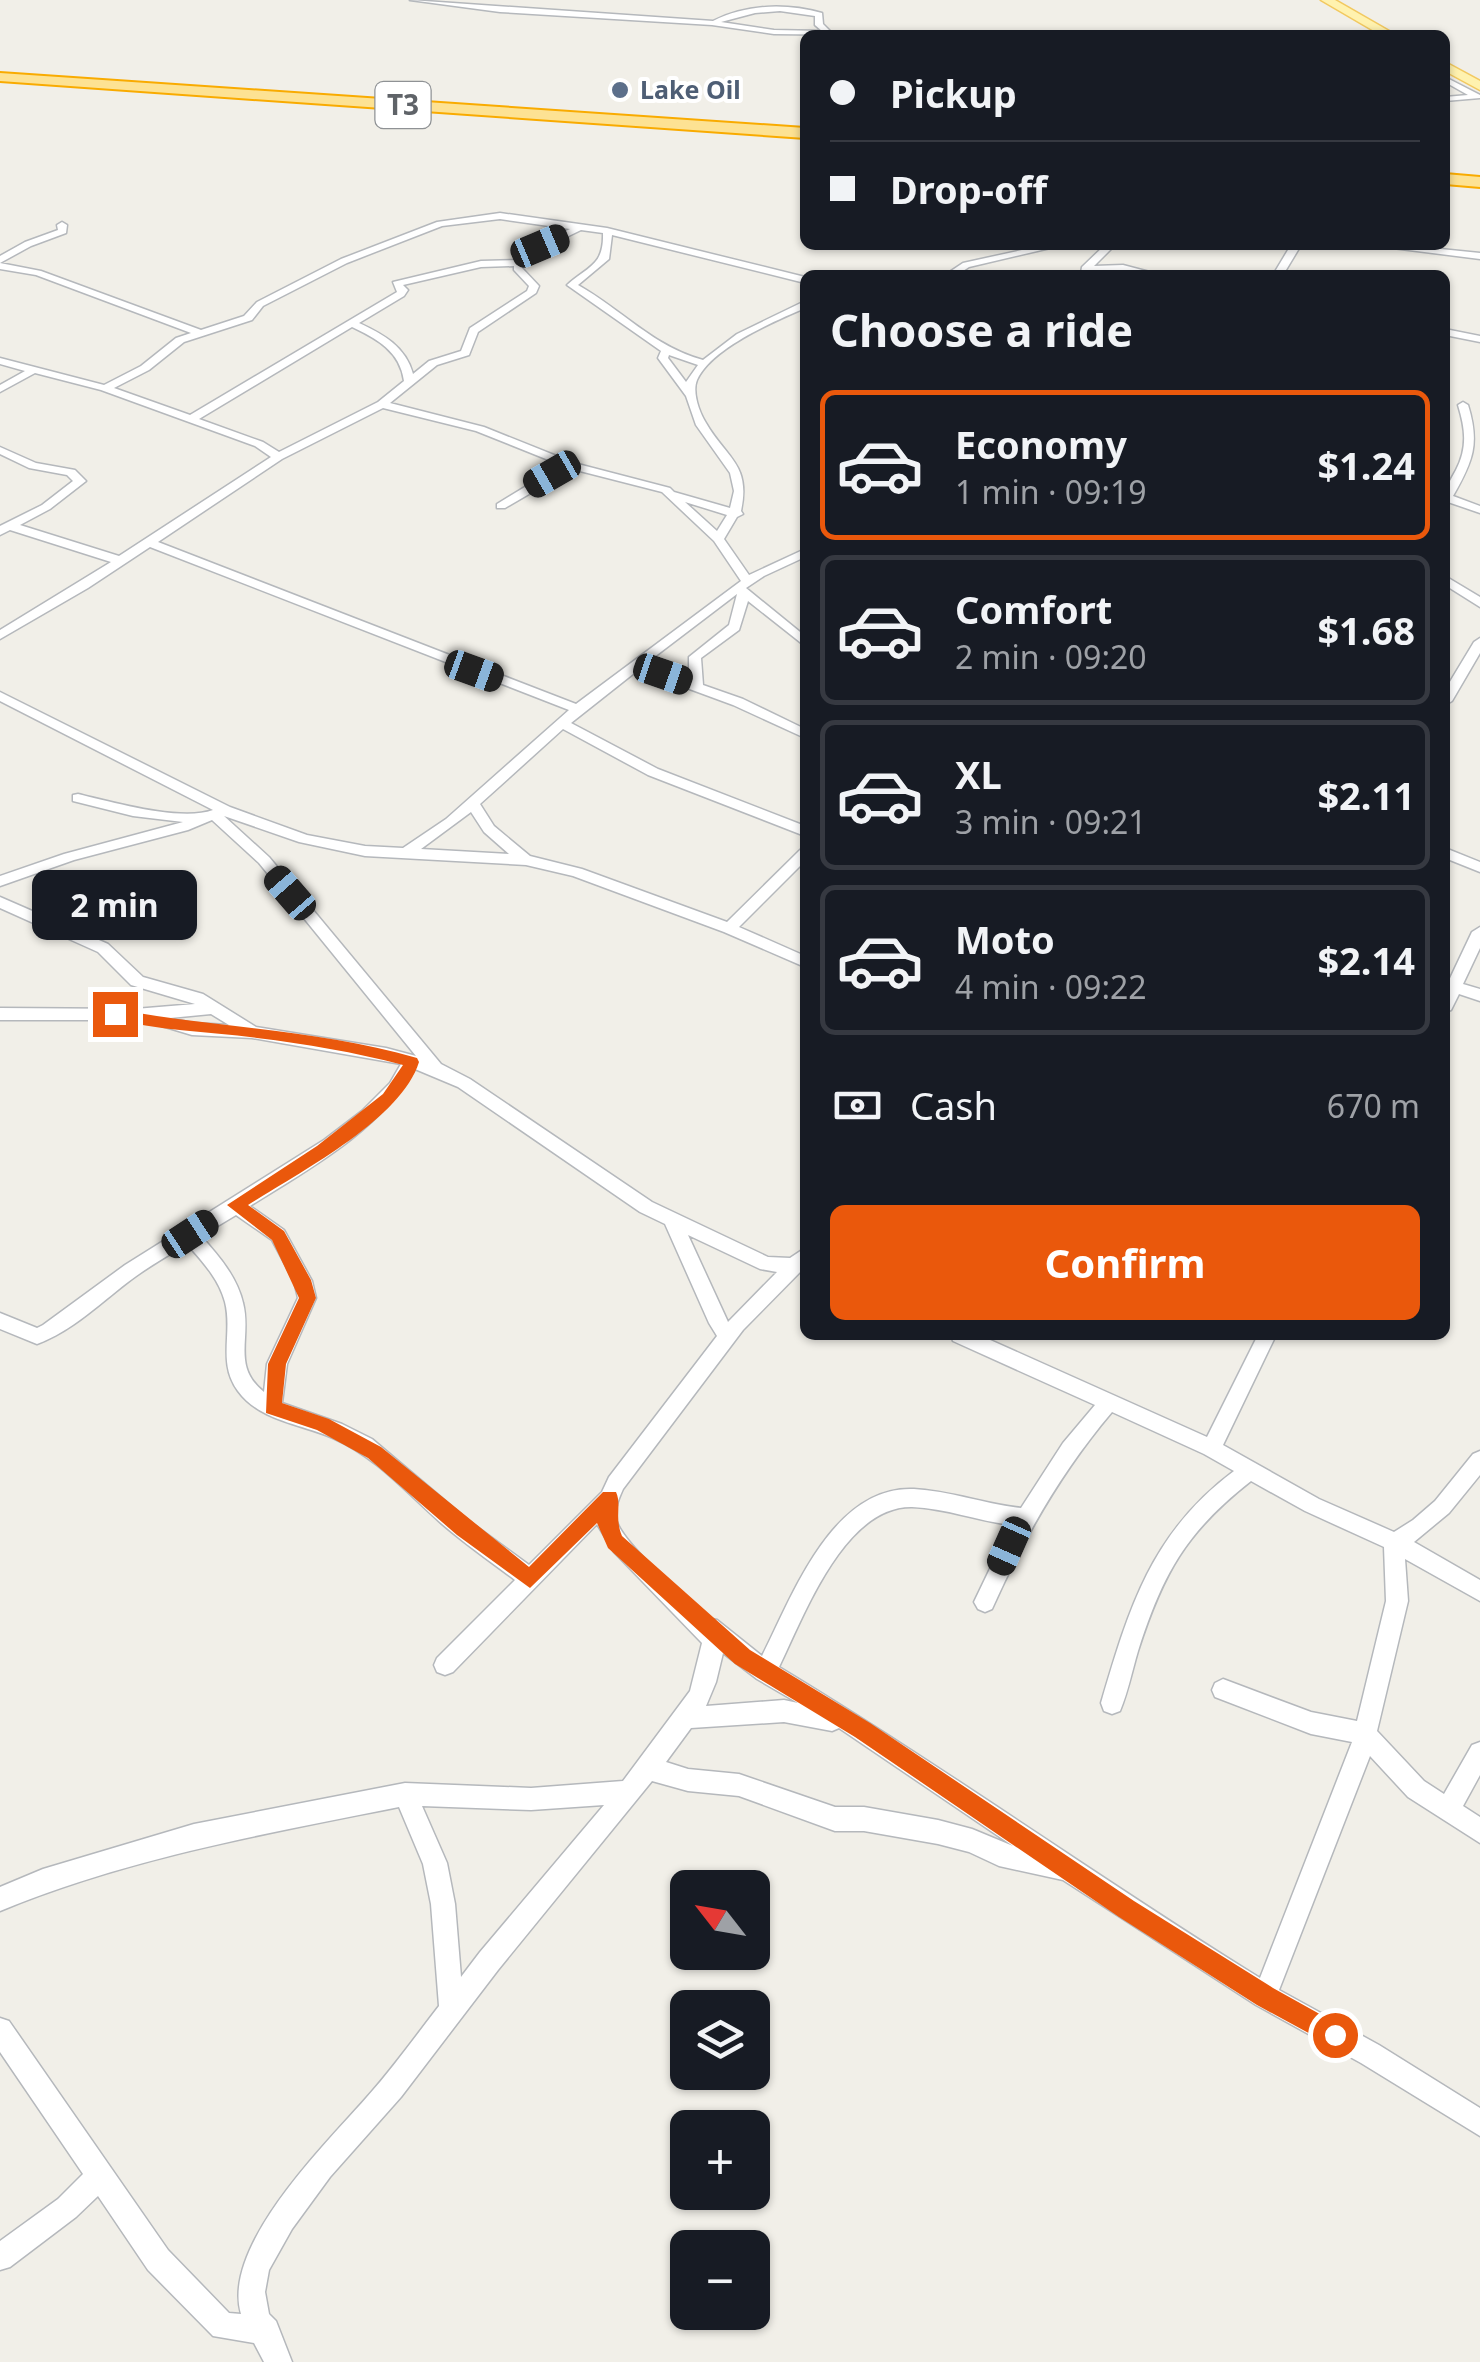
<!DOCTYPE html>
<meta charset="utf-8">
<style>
body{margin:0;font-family:"Noto Sans",sans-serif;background:#242831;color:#f1f3f6;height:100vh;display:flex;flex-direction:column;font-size:38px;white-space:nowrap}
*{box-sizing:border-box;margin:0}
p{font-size:32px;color:#9ea1a6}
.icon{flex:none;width:55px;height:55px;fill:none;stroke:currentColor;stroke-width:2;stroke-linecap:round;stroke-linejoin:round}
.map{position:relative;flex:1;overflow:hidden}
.panel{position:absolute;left:800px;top:270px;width:650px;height:1070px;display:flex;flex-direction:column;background:#171b24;border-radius:15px;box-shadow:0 2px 8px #0004}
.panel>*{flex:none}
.banner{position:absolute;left:800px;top:30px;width:650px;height:220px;border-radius:15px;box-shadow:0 2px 8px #0004;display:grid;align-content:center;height:220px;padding:0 30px;background:#171b24}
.needle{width:65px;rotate:301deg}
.buttons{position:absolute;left:670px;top:1870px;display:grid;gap:20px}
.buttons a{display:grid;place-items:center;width:100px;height:100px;border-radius:15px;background:#171b24;box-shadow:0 2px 8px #0004;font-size:50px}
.end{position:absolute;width:45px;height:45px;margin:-22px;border:12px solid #ea580c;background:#fff;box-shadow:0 0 0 5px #fff}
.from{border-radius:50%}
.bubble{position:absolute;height:70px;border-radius:15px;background:#171b24;box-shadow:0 2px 8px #0004;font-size:32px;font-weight:700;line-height:70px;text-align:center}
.car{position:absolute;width:30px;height:60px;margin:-30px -15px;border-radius:12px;box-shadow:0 0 8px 2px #0007;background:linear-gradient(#222 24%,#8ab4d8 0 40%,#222 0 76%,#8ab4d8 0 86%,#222 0)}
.banner b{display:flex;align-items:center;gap:35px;height:95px;font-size:38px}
.banner b+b{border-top:2px solid #363941}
.banner i{width:25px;height:25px;background:#f1f3f6}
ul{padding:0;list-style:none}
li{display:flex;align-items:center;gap:30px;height:150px;margin:0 20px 15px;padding:0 10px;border:5px solid #363941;border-radius:15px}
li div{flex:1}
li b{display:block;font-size:38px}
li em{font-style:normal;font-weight:700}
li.on{border-color:#ea580c}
li>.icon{width:90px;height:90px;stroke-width:1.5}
h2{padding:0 30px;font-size:45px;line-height:120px}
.pay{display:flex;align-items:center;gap:25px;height:110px;padding:0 30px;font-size:38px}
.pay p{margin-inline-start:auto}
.cta{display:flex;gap:20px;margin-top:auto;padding:20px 30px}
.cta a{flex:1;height:115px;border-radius:15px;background:#ea580c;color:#fff;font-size:40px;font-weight:700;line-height:115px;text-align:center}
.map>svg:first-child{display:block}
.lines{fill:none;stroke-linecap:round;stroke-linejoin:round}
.street-casing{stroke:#b5b8bc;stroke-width:3}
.primary-casing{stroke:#f2c960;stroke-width:3}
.highway-casing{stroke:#f9ab00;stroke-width:4}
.street{fill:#fff;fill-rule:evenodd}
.primary{fill:#fff2af;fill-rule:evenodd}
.highway{fill:#fde293;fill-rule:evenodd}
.route{fill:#ea580c}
.service-dot{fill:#5c6f8a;stroke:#fff;stroke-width:4}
.labels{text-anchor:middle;stroke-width:8;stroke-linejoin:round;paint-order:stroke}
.far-service-label{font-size:25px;font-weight:bold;fill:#4e5e75;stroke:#fff;text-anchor:start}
.shield{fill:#fff;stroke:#8f9295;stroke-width:2.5}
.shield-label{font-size:28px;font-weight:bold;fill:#5f6368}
</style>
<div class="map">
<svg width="1480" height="2362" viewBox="0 0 1480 2362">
<rect width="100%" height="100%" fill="#f1efe8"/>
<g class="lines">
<defs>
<path id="street" d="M410,0l303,21c34,-17 73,-18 109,-8l1,11 8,8 31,3 -88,-1 -62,-9 -212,-13zM780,11l35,5v9l7,6 -48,-1 -53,-8 34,-9z
M1445,77l35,18v3l-35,3v-4l23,-2 -23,-13z
M500,213l107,15 198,49v6l-193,-48 -3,24 -31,26c43,24 76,62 125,75l34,-26 68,-33v7c-30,13 -94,40 -108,72 -5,12 2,32 9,43 21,36 45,41 35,88l2,3 -6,3 -13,22 25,36 56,-26v8l-41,19 -18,12 59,48v10l-57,-45 -9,29 -38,28 2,27 40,14 62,30v9l-72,-33 -95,-35 -67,53 87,46 147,57v10l-157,-61 -85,-46 -83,75 14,22 36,30 52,13 145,53 73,-72 5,-2v13l-66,66 66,29v11l-81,-35 -151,-56 -47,-11 -161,-9 -66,-14 -75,-26 45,41 172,207 29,15 182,123 116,55 22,1 15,-10v19l-62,63 -120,159c-4,9 -9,20 -7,30 5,24 72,80 91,99l10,2 45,36c30,-59 70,-171 152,-167 36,2 71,15 107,19l42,-65 32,-38 -142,-64 -2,-6h28l228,102 51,-102h18l-53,110 96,54 75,33 19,-12 22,-19 38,-47 7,-3v24l-31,38 -35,29 66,38v21l-75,-42 3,42 -31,130 47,50 20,13 28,-49 8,-3v33l-17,31 17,11v26l-72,-46 -38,-41 -91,234 100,55 101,63v28l-119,-73 -105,-58 -193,-125 -64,-14 -30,-14 -31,-8 -74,-13h-29l-96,-35 -51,-5 -36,-10 -154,189 -97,127 -71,80 -38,52 -23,41 -4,22 4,22 7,7 16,41h-28l-10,-19 -41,-7 -65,-66 -50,-74 -22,21 -66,50 -10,3v-29l58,-42 25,-25 -83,-122v-34l9,3 159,229 61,63 12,1c-20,-68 84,-169 126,-217 26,-29 48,-60 72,-91l-8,-102 -8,-40 -24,-57c-135,27 -271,51 -399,104v-24l43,-18 151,-45 211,-41 126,5 92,-7 67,-90 12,-48 -88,-91 -17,-28 -144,148 -8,3 -8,-3 -3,-7 3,-7 78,-78c-25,-19 -50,-36 -74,-57 -34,-30 -66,-67 -108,-85 -32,-14 -73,-17 -95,-47 -21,-28 -5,-58 -13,-89 -6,-23 -23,-41 -38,-58 -20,12 -41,24 -59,38 -30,23 -56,49 -91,62l-37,-15v-16l37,15 6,-3 82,-60 199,-125 38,-29 28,-28 11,-19 -149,-26 -60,-3 -50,-15h-142v-12l135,1 60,-5 -64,-19 -33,-33 -98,-44v-11l108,47 35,33 60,17 53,33 130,21 30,8 -157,-193 -47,-43 -24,10 -114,30 -74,26v-10l64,-22 119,-32 -50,-6 -60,-15v-6l5,-1c34,8 103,28 135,16l-213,-109v-9l230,115 77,28 58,11 38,2 43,-29 123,-109 -419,-163 -62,41 -88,51v-9l111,-68 -101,-32 -10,5v-9l42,-21 31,-24 -6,-6 -38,-7 -29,-14v-7l36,16 39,7 11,11 -36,28 -30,16 99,31 152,-99 -16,-11 -154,-56 -66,-17 -35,19v-7l25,-14 -25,-7v-6l104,27 37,-19 35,-28 15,-5 -155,-58 -36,-6v-6l41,8 160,59 43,-14 13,-14 84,-43 96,-37zM500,219l70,10 -32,15 -18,16 -39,1 -88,21 4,10 -207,123 -76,-27 35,-18 35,-28 68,-22 11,-14 84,-43 95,-37zM581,230l22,3c1,33 -15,33 -36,52l94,66 -3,7 28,38 10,29 34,48 4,18 -4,17 -56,-16 -4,-4 -96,-25 -90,-36 -94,-24 47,-38 32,-10 9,-23 58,-39 3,-7 -17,-18 22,-20zM514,266v4l15,16 -2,5 -57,37 -9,23 -32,10 -16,13c-7,-27 -30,-40 -54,-51l45,-27 4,-6 -5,-5 78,-18zM352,327c25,12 48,24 52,54l-26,21 -99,50 -16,-10 -64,-23zM669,355l29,10 -12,17 -18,-24zM383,408l93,23 85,34 -64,39v4h8l67,-39 90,23 52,49 27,40 -165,123 -418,-162 124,-83zM685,502l42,13 -10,16zM737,594l-8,31 -40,32v23l-44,-16zM471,812l13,20 25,22 -88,-5zM211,1014l18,11 -37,-2 -22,-5zM415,1069l43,18 182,125 25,12 44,99 8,13 -108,141 -7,15 -73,73 -60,-44 -97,-82 -30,-15 -60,-21 5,-39 29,-66 -4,-17 -28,-51 -34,-24c59,-37 129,-75 165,-137zM236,1215l36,25 22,41 4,17 -31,66 -3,28c-33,-26 -12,-55 -21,-89 -6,-26 -24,-47 -42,-67zM688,1235l72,34 17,3 -49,50zM1112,1412l92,42 30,17c-83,62 -105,137 -133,232l3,8 8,3 8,-3c8,-19 12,-40 18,-60 25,-78 48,-119 113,-170l54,30 79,36 2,54 -29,120 -46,-9 -88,-33 -8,4 -3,7 3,7 96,37 41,8 -92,236c-163,-101 -317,-212 -481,-311 25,-51 65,-161 133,-160 33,1 66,14 99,18l-37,77 4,7 7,3 7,-3c32,-72 69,-137 120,-197zM723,1653l34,26 41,24 -14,-3 -78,6 10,-24zM784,1722l48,9 7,-3 174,118 -41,-17 -34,-9 -74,-13h-29l-96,-33 -51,-5 -22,-7 25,-34zM604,1805l-124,147 -19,25 -6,-73 -8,-41 -25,-57 109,4z
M62,222l5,3 -1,8 -35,13 -31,17v-7l25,-14 33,-12 -1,-5z
M1045,245h18l-94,22 -12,8h-12l18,-12z
M1105,245h10l-21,21 29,-1 38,10 -38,-4 -42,2 1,-6z
M1291,245h10l-18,30h-10z
M1369,245h32l79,8v6z
M1445,329l35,7v6l-35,-7z
M1463,402l5,3c12,39 5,56 -15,91l27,10v7l-35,-12c0,-13 5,-20 11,-31 12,-23 9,-42 2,-65z
M1445,576l35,21v10l-35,-22z
M1480,638v15l-28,48 -7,4v-15l29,-48z
M1445,848l35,14v10l-35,-14z
M1480,927v21l-17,36 17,5v12l-21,-7 -8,16 -6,2v-23l27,-57z"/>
<path id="primary" d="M1321,0h14l61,35h-15z
M1445,62l35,19v9l-35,-19z"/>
<path id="highway" d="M0,73l805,55v10l-805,-57z
M1445,174l35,3v10l-35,-3z"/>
</defs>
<use href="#street" class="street-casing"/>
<use href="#primary" class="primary-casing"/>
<use href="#highway" class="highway-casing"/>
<use href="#street" class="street"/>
<use href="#primary" class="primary"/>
<use href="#highway" class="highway"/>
</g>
<path class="route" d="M115,1009c100,19 203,20 302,49l2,4c-18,58 -121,111 -171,143l36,26 27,49 5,18 -30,66 -4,39 47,16 52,28 148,120 74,-75h13c6,13 -2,25 6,44l128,114 120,73 264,178 139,87 70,39 4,8 -4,8 -8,3 -8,-3 -70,-38 -138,-88 -264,-180 -120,-73 -127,-116 -11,-25 -67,65 -73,-53 -89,-77 -51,-28 -51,-17 2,-49 31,-66 -27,-58 -45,-35 90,-59 66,-52 20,-29c-49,-13 -97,-21 -146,-27 -50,-7 -99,-7 -148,-20v-7z"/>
<circle class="service-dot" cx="620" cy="90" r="10"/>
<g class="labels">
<g class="far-service-label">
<text x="640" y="99">Lake Oil</text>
</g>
<rect class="shield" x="375.5" y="82" width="55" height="46" rx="8"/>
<g class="shield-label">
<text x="403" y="115">T3</text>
</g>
</g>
</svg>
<div class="buttons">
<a><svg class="needle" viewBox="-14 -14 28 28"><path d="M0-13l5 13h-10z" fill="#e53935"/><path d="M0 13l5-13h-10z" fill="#9ea1a6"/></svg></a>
<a><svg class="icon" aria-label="layers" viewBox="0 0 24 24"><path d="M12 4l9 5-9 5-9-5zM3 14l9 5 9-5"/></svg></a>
<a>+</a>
<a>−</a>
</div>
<i class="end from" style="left:1335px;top:2035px"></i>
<i class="end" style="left:115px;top:1014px"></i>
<div class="bubble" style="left:32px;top:870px;width:165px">2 min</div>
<i class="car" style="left:540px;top:246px;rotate:67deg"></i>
<i class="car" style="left:552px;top:474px;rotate:240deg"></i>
<i class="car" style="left:474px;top:671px;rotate:110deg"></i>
<i class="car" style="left:663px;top:674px;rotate:109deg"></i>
<i class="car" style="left:290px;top:893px;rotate:319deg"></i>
<i class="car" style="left:190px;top:1234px;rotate:57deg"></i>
<i class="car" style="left:1009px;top:1546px;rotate:204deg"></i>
<div class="banner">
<b><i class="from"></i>Pickup</b>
<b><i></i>Drop-off</b>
</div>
<section class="panel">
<h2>Choose a ride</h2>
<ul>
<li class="on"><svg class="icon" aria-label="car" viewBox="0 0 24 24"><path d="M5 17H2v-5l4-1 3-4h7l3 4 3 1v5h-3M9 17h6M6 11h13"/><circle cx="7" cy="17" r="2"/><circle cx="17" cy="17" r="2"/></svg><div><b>Economy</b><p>1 min · 09:19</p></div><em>$1.24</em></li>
<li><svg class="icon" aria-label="car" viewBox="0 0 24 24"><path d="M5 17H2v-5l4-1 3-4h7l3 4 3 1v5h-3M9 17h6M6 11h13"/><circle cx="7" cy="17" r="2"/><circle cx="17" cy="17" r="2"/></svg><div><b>Comfort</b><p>2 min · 09:20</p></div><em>$1.68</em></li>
<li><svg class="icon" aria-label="car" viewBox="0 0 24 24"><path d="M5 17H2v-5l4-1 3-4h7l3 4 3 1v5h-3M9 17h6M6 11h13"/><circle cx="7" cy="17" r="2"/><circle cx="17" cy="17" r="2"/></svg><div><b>XL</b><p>3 min · 09:21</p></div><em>$2.11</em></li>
<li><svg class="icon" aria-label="car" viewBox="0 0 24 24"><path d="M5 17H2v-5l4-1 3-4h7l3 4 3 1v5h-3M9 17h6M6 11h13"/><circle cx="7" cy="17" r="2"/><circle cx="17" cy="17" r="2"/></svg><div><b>Moto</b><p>4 min · 09:22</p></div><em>$2.14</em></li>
</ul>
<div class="pay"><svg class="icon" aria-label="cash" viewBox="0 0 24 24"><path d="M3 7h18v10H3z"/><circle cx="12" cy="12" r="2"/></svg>Cash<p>670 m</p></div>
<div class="cta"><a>Confirm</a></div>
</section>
</div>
